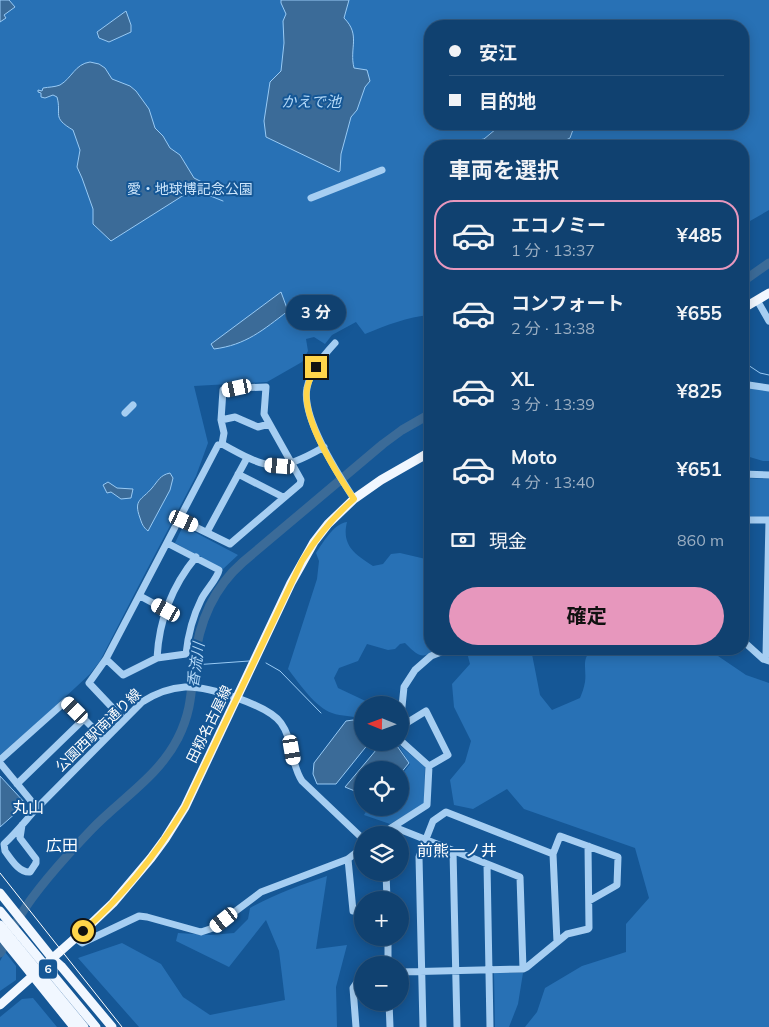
<!DOCTYPE html>
<html lang="ja">
<meta charset="utf-8">
<style>
body{margin:0;font-family:Mulish,"Noto Sans JP",sans-serif;background:#1e4c78;color:#f1f3f6;height:100vh;display:flex;flex-direction:column;font-size:19px;white-space:nowrap}
*{box-sizing:border-box;margin:0}
p{font-size:16px;color:#9cafc3}
.icon{flex:none;width:28px;height:28px;fill:none;stroke:currentColor;stroke-width:2;stroke-linecap:round;stroke-linejoin:round}
.map{position:relative;flex:1;overflow:hidden}
.side{position:absolute;left:424px;top:140px;width:325px;height:515px;display:flex;flex-direction:column;background:#104170;border-radius:20px;box-shadow:0 2px 12px #0003,0 0 0 1px #305a83}
.side>*{flex:none}
.top-card{position:absolute;left:424px;top:20px;width:325px;height:110px;border-radius:20px;box-shadow:0 2px 12px #0003,0 0 0 1px #305a83;display:grid;align-content:center;height:110px;padding:0 25px;background:#104170}
.needle{width:32px;rotate:271deg}
.buttons{position:absolute;left:354px;top:696px;display:grid;gap:10px}
.buttons a{display:grid;place-items:center;width:55px;height:55px;border-radius:50%;background:#104170;box-shadow:0 2px 12px #0003,0 0 0 1px #305a83;font-size:25px}
.end{position:absolute;width:22px;height:22px;margin:-11px;border:6px solid #ffd54a;background:#111;box-shadow:0 0 0 2px #111}
.from{border-radius:50%}
.bubble{position:absolute;height:35px;border-radius:18px;background:#104170;box-shadow:0 2px 12px #0003,0 0 0 1px #305a83;font-size:16px;font-weight:700;line-height:35px;text-align:center}
.car{position:absolute;width:15px;height:30px;margin:-15px -8px;border-radius:6px;box-shadow:0 0 4px 1px #0007;background:linear-gradient(#fff 24%,#345 0 40%,#fff 0 76%,#345 0 86%,#fff 0)}
.top-card b{display:flex;align-items:center;gap:18px;height:48px;font-size:19px}
.top-card b+b{border-top:1px solid #305a83}
.top-card i{width:12px;height:12px;background:#f1f3f6}
ul{padding:0;list-style:none}
li{display:flex;align-items:center;gap:15px;height:70px;margin:0 10px 8px;padding:0 15px;border:2px solid transparent;border-radius:20px}
li div{flex:1}
li b{display:block;font-size:19px}
li em{font-style:normal;font-weight:700}
li.on{border-color:#e797bd}
li>.icon{width:45px;height:45px;stroke-width:1.5}
h2{padding:0 25px;font-size:22px;line-height:60px}
.pay{display:flex;align-items:center;gap:12px;height:55px;padding:0 25px;font-size:19px}
.pay p{margin-inline-start:auto}
.primary-button{display:flex;gap:10px;margin-top:auto;padding:10px 25px}
.primary-button a{flex:1;height:58px;border-radius:30px;background:#e797bd;color:#111;font-size:20px;font-weight:700;line-height:58px;text-align:center}
.map>svg:first-child{display:block}
.green{fill:#2871b5;fill-rule:evenodd}
.water{fill:#3b6b98;stroke:#98caf5}
.lines{fill:none;stroke-linecap:round;stroke-linejoin:round}
.stream{stroke:#98caf5;stroke-width:1}
.river{stroke:#3b6b98;stroke-width:9}
.minor{stroke:#a6cef2;stroke-width:7}
.major{stroke:#f1f7ff;stroke-width:9}
.tram{stroke:#fff;stroke-width:1}
.route{stroke:#ffd54a;stroke-width:6}
.labels{text-anchor:middle;stroke-width:4;stroke-linejoin:round;paint-order:stroke}
.shield{fill:#155796;stroke:#b9cde0;stroke-width:1}
.shield-label{font-size:12px;font-weight:bold;fill:#fff}
.park-label{font-size:14px;fill:#cde6fc;stroke:#155796}
.street-label{font-size:14px;fill:#fff;stroke:#155796}
.water-label{font-size:15px;font-style:italic;fill:#b2d8f8;stroke:#155796}
.quarter-label{font-size:16px;fill:#fff;stroke:#155796}
</style>
<div class="map">
<svg width="769" height="1027" viewBox="0 0 769 1027">
<rect width="100%" height="100%" fill="#155796"/>
<path class="green" d="M0,0h769v210l-26,15 -1,-79h-312v169c-23,2 -43,10 -65,19l-9,-12 -24,13 -7,9 -11,-7 -8,2 2,12 -6,11 -35,20 -73,4 14,57 -12,33 -57,109 -39,76 -10,13 -43,40 -47,41zM430,26h312v98h-312z
M743,386l26,4v71h-6l-20,-6 -1,-44 4,-1 -3,-6z
M745,478l24,1v39l-24,-1 -2,-1v-35z
M347,522c-6,24 9,33 26,44l10,-2 8,-10 9,-1 30,7v89h12c-21,9 -21,10 -37,-6l-5,1 -5,5 -7,1 -21,-6 -9,17 -19,7 -5,10 4,10 36,17h-12v14c-10,-4 -20,-2 -30,-6 -17,-6 -33,-30 -44,-44l29,-90 2,-18 -3,-8c7,-10 17,-29 31,-31z
M183,526l55,29 -15,14 -48,-26z
M466,649h65l9,46 12,15 28,-12c2,-5 4,-10 5,-16 2,-13 -5,-25 9,-33l32,5 25,2 7,-7h58l2,7 28,19 23,8v344h-244l12,-15 8,-24 37,-22 44,-14v-28l23,-26 -14,-50 -111,-39 -17,-20 -34,20 -19,-4 -4,-25 15,-18 6,-21 -17,-34 -2,-23 18,-20z
M397,743l28,24 -1,37 -34,20 -26,-9 4,-7h32v-31l10,-13z
M327,876l-11,73 31,-4 -11,42 1,40h-198l-61,-69 44,-15 39,21 22,33 27,18 75,-15 -6,-49 -13,-31 -37,47 -53,-26 2,-8 32,2 24,-2 14,-14 2,-11c25,-14 51,-23 77,-32z
M5,952l11,14v14l-16,11v-30z
M494,973h29l-5,31 -9,23h-14z
M33,998l24,29h-57v-10l22,-18z"/>
<path class="water" d="M0,0h9l6,7 -11,8 2,3 -6,4z
M281,0h68l-5,18c17,17 5,30 10,50l13,2 3,11 -5,6 -8,23 -6,7 -10,37 -1,17 -1,1 -73,-35 -2,-16 6,-39 11,-11 3,-28 -1,-22 3,-7 -5,-11z
M126,11l5,14v7l-22,10 -10,-4 -2,-6z
M90,62l9,2 6,4 7,11 18,7 6,5 13,18 6,19 8,8 7,12 10,7 14,23 10,5 1,4 -7,4 -3,-3 -84,53 -18,-17v-15l-11,-31 -5,-11 3,-17 -7,-20c-22,-13 -11,-15 -16,-33l-4,-2 -8,3 -4,-1v-4l-3,-1v-2l4,1 1,-3c6,-1 12,-1 17,-3 12,-7 15,-21 30,-23z
M502,124h73l-5,14 -4,2 -3,6h-101l6,-4 16,-3z
M281,292l7,19c-25,19 -42,34 -74,38l-3,-5z
M170,473l3,5 -3,12 -22,41c-5,-4 -6,-7 -8,-13 -7,-19 2,-18 12,-30 6,-7 8,-13 18,-15z
M108,482l9,6 16,1 -2,9 -10,1 -10,-7 -4,1 -4,-8z
M353,720l9,3v19l7,1 -33,41h-19l-4,-10 1,-11 32,-42z
M382,743h13l14,20 -9,11v-4h-38v24l-17,-7z
M0,776l26,28 -26,23z"/>
<g class="lines">
<path class="stream" d="M587,26v-1
M203,188l5,7 15,6
M742,361l18,12 9,2
M266,663l14,8 41,42
M194,665l55,-4"/>
<path class="river" d="M742,282l27,-19
M0,953c8,-12 12,-25 20,-37 18,-30 48,-62 72,-87 29,-30 67,-53 86,-91 13,-26 13,-44 16,-73 4,-41 18,-76 49,-103l140,-118 19,-14 28,-16"/>
<path class="minor" d="M311,198l71,-28
M757,300l12,21
M335,343c-11,12 -25,28 -28,45 -6,29 31,86 47,111
M742,384l27,4
M125,413l8,-8
M221,420l14,-3 23,10 11,-3
M238,474l45,23
M742,474l27,1
M179,519l51,25 70,-60 1,-4 -37,-66 2,-27 -29,1 -14,2 -2,30 3,13 -2,11
M742,520h27l-3,135 -3,4
M207,532l40,-74
M140,596l26,14
M742,640l21,19 6,2
M157,658c2,-37 15,-72 39,-101
M106,659l17,16 34,-17 29,-4c2,-19 6,-36 15,-54 4,-9 17,-22 18,-30l-52,-27
M124,720l-35,-37 17,-24 112,-214 4,-1c45,25 55,30 102,3
M400,726l4,-39 11,-17 16,-14 18,-7
M400,727l26,-16 22,44 -19,11
M0,760l66,-59 38,38
M0,763l37,45
M17,784l67,-65
M22,825l-2,13 16,21v4l-6,9c-11,1 -19,-13 -25,-21l-1,-7c12,-11 22,-24 33,-36l105,-106c14,-9 27,-14 43,-15 23,-1 83,18 96,36 13,18 9,40 21,58l60,57
M394,827l126,50 3,92
M380,835l47,-30 2,-39 -29,-26
M453,851l4,176
M553,854l7,-18 58,21 -1,28 -28,16
M348,859l5,52 9,-2
M487,864l3,163
M386,872l1,28
M75,938l7,5 57,-27 8,1 54,15 12,-4 48,-36 87,-33 14,-11
M388,938v27
M400,972l123,-3 4,-2 40,-33 21,-5 1,-1 -1,-82
M389,1002l1,25
M356,1027l-3,-39 9,-13
M423,1027l-4,-170 14,-36 13,-9 107,42 4,88"/>
<path class="major" d="M742,309l27,-16
M0,893l52,65 9,8 51,61
M0,911l96,116
M0,925l84,102
M0,935l74,92
M0,1005l91,-81 22,-21 38,-45 14,-19 20,-32 106,-224 23,-41 14,-18 26,-25 27,-19 49,-28"/>
<path class="tram" d="M0,873l122,154"/>
</g>
<g class="lines">
<path class="route" d="M83,931c41,-35 74,-78 102,-124l117,-246c14,-23 31,-44 52,-62 -17,-25 -52,-80 -47,-110 1,-8 6,-15 9,-22"/>
</g>
<g class="labels">
<rect class="shield" x="39" y="959.5" width="18" height="19" rx="4"/>
<g class="shield-label">
<text x="48" y="973">6</text>
</g>
<g class="park-label">
<text x="190" y="194">愛・地球博記念公園</text>
</g>
<g class="street-label">
<text transform="translate(209 724) rotate(-64)" y="5">田籾名古屋線</text>
<text transform="translate(98 730) rotate(-44)" y="5">公園西駅南通り線</text>
</g>
<g class="water-label">
<text x="311" y="107">かえで池</text>
<text transform="translate(196 665) rotate(-82)" y="5">香流川</text>
</g>
<g class="quarter-label">
<text x="28" y="813">丸山</text>
<text x="62" y="851">広田</text>
<text x="457" y="856">前熊一ノ井</text>
</g>
</g>
</svg>
<div class="buttons">
<a><svg class="needle" viewBox="-14 -14 28 28"><path d="M0-13l5 13h-10z" fill="#e53935"/><path d="M0 13l5-13h-10z" fill="#9cafc3"/></svg></a>
<a><svg class="icon" aria-label="locate" viewBox="0 0 24 24"><circle cx="12" cy="12" r="6"/><path d="M12 2v4M12 18v4M2 12h4M18 12h4"/></svg></a>
<a><svg class="icon" aria-label="layers" viewBox="0 0 24 24"><path d="M12 4l9 5-9 5-9-5zM3 14l9 5 9-5"/></svg></a>
<a>+</a>
<a>−</a>
</div>
<i class="end from" style="left:83px;top:931px"></i>
<i class="end" style="left:316px;top:367px"></i>
<div class="bubble" style="left:286px;top:295px;width:60px">3 分</div>
<i class="car" style="left:237px;top:388px;rotate:258deg"></i>
<i class="car" style="left:280px;top:466px;rotate:275deg"></i>
<i class="car" style="left:184px;top:521px;rotate:114deg"></i>
<i class="car" style="left:166px;top:610px;rotate:299deg"></i>
<i class="car" style="left:75px;top:710px;rotate:315deg"></i>
<i class="car" style="left:292px;top:750px;rotate:170deg"></i>
<i class="car" style="left:224px;top:920px;rotate:232deg"></i>
<div class="top-card">
<b><i class="from"></i>安江</b>
<b><i></i>目的地</b>
</div>
<section class="side">
<h2>車両を選択</h2>
<ul>
<li class="on"><svg class="icon" aria-label="car" viewBox="0 0 24 24"><path d="M5 17H2v-5l4-1 3-4h7l3 4 3 1v5h-3M9 17h6M6 11h13"/><circle cx="7" cy="17" r="2"/><circle cx="17" cy="17" r="2"/></svg><div><b>エコノミー</b><p>1 分 · 13:37</p></div><em>¥485</em></li>
<li><svg class="icon" aria-label="car" viewBox="0 0 24 24"><path d="M5 17H2v-5l4-1 3-4h7l3 4 3 1v5h-3M9 17h6M6 11h13"/><circle cx="7" cy="17" r="2"/><circle cx="17" cy="17" r="2"/></svg><div><b>コンフォート</b><p>2 分 · 13:38</p></div><em>¥655</em></li>
<li><svg class="icon" aria-label="car" viewBox="0 0 24 24"><path d="M5 17H2v-5l4-1 3-4h7l3 4 3 1v5h-3M9 17h6M6 11h13"/><circle cx="7" cy="17" r="2"/><circle cx="17" cy="17" r="2"/></svg><div><b>XL</b><p>3 分 · 13:39</p></div><em>¥825</em></li>
<li><svg class="icon" aria-label="car" viewBox="0 0 24 24"><path d="M5 17H2v-5l4-1 3-4h7l3 4 3 1v5h-3M9 17h6M6 11h13"/><circle cx="7" cy="17" r="2"/><circle cx="17" cy="17" r="2"/></svg><div><b>Moto</b><p>4 分 · 13:40</p></div><em>¥651</em></li>
</ul>
<div class="pay"><svg class="icon" aria-label="cash" viewBox="0 0 24 24"><path d="M3 7h18v10H3z"/><circle cx="12" cy="12" r="2"/></svg>現金<p>860 m</p></div>
<div class="primary-button"><a>確定</a></div>
</section>
</div>
